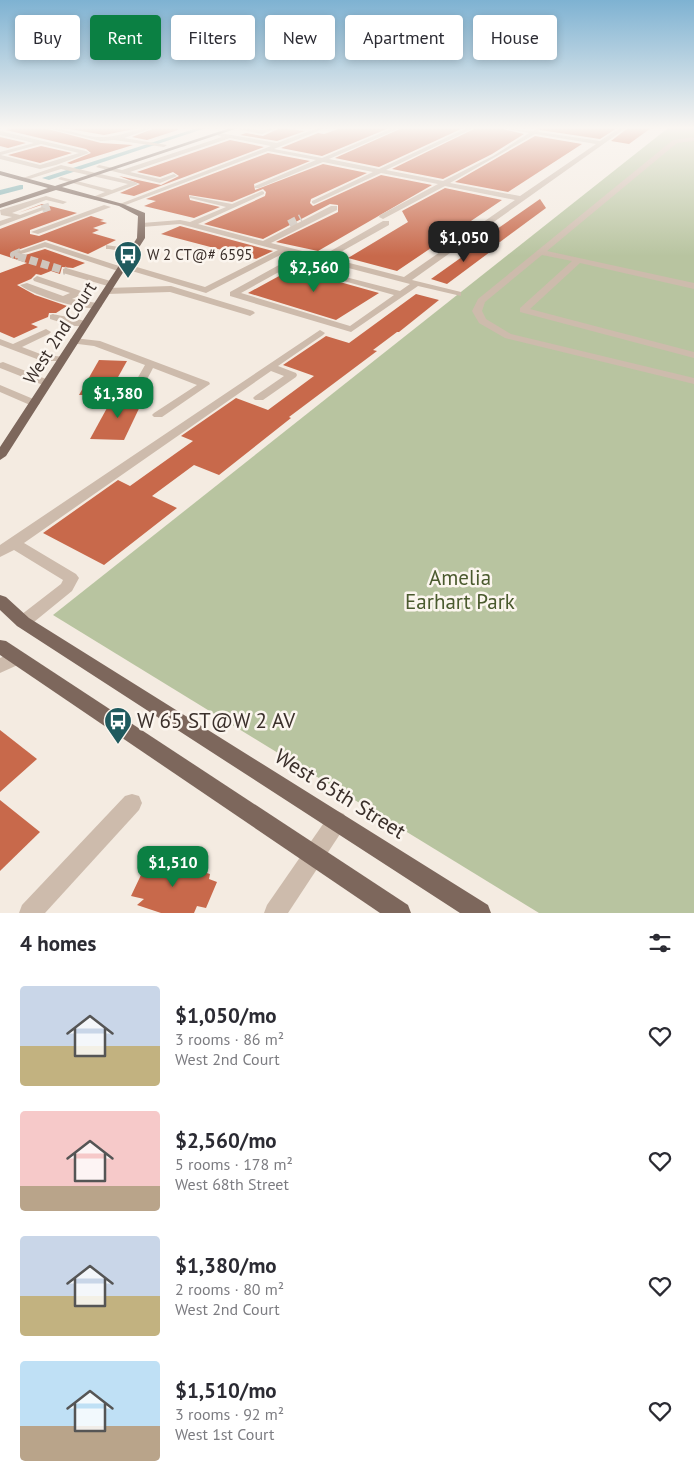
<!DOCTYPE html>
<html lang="en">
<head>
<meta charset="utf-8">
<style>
  body { margin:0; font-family:"PT Sans",sans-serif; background:#f2f2f3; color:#2b2b33; height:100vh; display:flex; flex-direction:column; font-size:19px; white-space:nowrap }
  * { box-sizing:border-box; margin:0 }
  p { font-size:16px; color:#7c7c81 }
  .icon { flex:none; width:28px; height:28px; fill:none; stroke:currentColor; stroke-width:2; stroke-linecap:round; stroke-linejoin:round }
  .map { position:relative; height:913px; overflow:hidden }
  .panel { display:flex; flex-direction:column; background:#fff; flex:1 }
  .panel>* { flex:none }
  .top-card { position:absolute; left:15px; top:15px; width:665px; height:45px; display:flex; gap:10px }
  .price { position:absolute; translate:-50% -42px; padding:0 11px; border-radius:10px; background:#0b8043; color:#fff; font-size:16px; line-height:32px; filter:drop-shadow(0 1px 2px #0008) }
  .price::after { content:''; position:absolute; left:50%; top:30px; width:15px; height:11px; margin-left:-8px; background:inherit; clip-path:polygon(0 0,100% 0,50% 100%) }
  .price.current { background:#222; color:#fff }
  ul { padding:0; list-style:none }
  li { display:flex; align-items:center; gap:15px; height:125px; padding:0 20px }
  li span { display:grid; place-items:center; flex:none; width:140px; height:100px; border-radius:5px; color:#555 }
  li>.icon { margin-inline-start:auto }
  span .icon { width:60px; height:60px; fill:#fffc; stroke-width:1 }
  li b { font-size:21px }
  h2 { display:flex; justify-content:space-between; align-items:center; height:60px; padding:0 20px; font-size:21px }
  .tag { padding:0 18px; border-radius:5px; background:#fff; box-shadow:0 2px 8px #0003; font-size:18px; line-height:45px }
  .tag.current { background:#0b8043; color:#fff }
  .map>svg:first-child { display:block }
</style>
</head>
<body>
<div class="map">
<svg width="694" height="913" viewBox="0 0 694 913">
  <rect width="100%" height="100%" fill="#f4ebe1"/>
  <path fill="#b8c4a0" d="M 668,128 L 694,128 L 694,913 L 539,913 L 53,615 Z"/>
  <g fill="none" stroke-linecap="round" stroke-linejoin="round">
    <g fill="#7fb0b2" fill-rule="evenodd">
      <path d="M 197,128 L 206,128 L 49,180 L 42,178 Z"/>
      <path d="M 20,185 L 23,185 L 23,189 L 0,195 L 0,190 Z"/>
    </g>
  </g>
  <g fill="#c8694b">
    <path d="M 17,128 L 44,128 L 101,143 L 133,145 L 71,164 L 67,163 L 91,153 L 86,149 L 6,130 Z"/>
    <path d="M 64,128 L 139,128 L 104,135 Z"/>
    <path d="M 155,128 L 177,128 L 178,130 L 147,140 L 132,137 Z"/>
    <path d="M 280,128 L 305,131 L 277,141 L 240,135 L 246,133 L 263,136 Z"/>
    <path d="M 341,128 L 389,128 L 322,156 L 281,148 L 318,133 L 324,134 Z"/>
    <path d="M 402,128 L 463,128 L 379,167 L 335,158 Z"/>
    <path d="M 476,128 L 499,128 L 524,134 L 492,154 L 443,179 L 392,169 Z"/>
    <path d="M 538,128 L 617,128 L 600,139 L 540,130 Z"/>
    <path d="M 628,128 L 651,128 L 629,144 L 611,141 Z"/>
    <path d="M 535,136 L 582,144 L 508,192 L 455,182 Z"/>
    <path d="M 0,137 L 26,143 L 8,148 L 0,146 Z"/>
    <path d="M 230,140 L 264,147 L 134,196 L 120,193 L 140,184 L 119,176 L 161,185 L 179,176 L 173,172 L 160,177 L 137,172 Z"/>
    <path d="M 41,146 L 72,153 L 40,163 L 8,155 Z"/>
    <path d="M 268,153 L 310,161 L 254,184 L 255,190 L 323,164 L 367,173 L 311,199 L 310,203 L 313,206 L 381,175 L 432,185 L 318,251 L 276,242 L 338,212 L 338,205 L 330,204 L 263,239 L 204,224 L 265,196 L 266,192 L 263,189 L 232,202 L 189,195 L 190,200 L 220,207 L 194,218 L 144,206 L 156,201 L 146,199 Z"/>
    <path d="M 445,188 L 502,200 L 397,271 L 348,258 L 408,222 L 402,211 Z"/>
    <path d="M 540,199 L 546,208 L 500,242 L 484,238 Z"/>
    <path d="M 42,204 L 77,213 L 30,230 L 30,234 L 39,236 L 91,216 L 104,220 L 100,221 L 107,223 L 93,228 L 99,230 L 92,233 L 116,240 L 88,254 L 46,240 L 15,251 L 22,256 L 45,249 L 85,263 L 73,268 L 62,267 L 60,274 L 51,271 L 41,275 L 36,274 L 31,279 L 17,285 L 35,295 L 67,306 L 56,313 L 49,313 L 48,317 L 31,324 L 38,327 L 14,338 L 0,332 L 0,273 L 27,263 L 0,254 L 0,229 L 47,211 L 47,207 L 41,205 L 18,213 Z"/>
    <path d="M 180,226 L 273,251 L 256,259 L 161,234 Z"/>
    <path d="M 483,242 L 498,246 L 447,284 L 431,279 Z"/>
    <path d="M 301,264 L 321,269 L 314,273 L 322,277 L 379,293 L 336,320 L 248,293 Z"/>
    <path d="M 416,294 L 439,300 L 399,332 L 397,332 L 373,350 L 377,351 L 289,417 L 291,418 L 219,475 L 194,465 L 152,496 L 177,508 L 104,565 L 43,533 L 118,480 L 130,486 L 193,441 L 181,436 L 236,398 L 268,410 L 314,376 L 283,365 L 326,336 L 349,343 Z"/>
    <path d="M 99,360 L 127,361 L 108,395 L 79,395 Z"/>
    <path d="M 113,397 L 144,398 L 124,440 L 90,439 Z"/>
    <path d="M 0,730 L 37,759 L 0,792 Z"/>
    <path d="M 0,800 L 40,832 L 0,871 Z"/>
    <path d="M 150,856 L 210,874 L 209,879 L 217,882 L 206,908 L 197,906 L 194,913 L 161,913 L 137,905 L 144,899 L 131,896 Z"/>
  </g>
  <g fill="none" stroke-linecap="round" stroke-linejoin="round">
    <g stroke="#cfc6bd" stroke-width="8" stroke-dasharray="8 4" stroke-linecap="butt">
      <path d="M 42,209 L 51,206"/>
      <path d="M 289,224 L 301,218"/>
      <path d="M 21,252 L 14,255 L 66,271"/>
    </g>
    <g fill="#cdbbac" fill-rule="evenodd">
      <path d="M 46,128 C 66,127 84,138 104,137 C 120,137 135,128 153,128 L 124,138 L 167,145 L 164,147 L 114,140 L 101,141 Z"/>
      <path d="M 232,128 L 262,130 L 277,128 L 262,134 Z"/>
      <path d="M 318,128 L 325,128 L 274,149 L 322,158 L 393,128 L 400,128 L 329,159 L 379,169 L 467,128 L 474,128 L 386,170 L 443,181 L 493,156 L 529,133 L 501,128 L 533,131 L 537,129 L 539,132 L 600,141 L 620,128 L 626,128 L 412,280 L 461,292 L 461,296 L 418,286 L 351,332 L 230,296 L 230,292 L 297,255 L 286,252 L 206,293 L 125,269 L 118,271 L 45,247 L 21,254 L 17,252 L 45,242 L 119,266 L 123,263 L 205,287 L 278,250 L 180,224 L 142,227 L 138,225 L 142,223 L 180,220 L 190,222 L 226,207 L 190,198 L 190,196 L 232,204 L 262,191 L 264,192 L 264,194 L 198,224 L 263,241 L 331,206 L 337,206 L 337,210 L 271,243 L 322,256 L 383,221 L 389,221 L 389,225 L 330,258 L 404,277 L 515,200 L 445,186 L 383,219 L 379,217 L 380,215 L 438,184 L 381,173 L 314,204 L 312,203 L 312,201 L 373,172 L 323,162 L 259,188 L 255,188 L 255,186 L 316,160 L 268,151 L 123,206 L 117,205 L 271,146 L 230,138 L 130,172 L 160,179 L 174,174 L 177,176 L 160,183 L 96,167 L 99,165 L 122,170 L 222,137 L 217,135 L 220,133 L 277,143 ZM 535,134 L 596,144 L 520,196 L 450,183 ZM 306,257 L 410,284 L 400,291 L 322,271 L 322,275 L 394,295 L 350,326 L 241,293 Z"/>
      <path d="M 0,131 L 86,151 L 89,153 L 56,165 L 40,169 L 0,159 L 0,152 L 34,143 L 0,135 ZM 41,144 L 79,153 L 40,165 L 1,155 Z"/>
      <path d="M 694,137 L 694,141 L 677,143 L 547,251 L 694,283 L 694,289 L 580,263 L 530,309 L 694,352 L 694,358 L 520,312 L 520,308 L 572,261 L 542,255 L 485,302 L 482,311 L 486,319 L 511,334 L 694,378 L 694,384 L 505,338 L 479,323 L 472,311 L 478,299 L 673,140 Z"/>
      <path d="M 61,165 L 135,182 L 138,184 L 95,200 L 93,199 L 93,197 L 105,192 L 58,179 L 61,177 L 112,190 L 128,184 L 61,169 L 23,181 L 20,179 Z"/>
      <path d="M 46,196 L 67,202 L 63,204 L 46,200 L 12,213 L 20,215 L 42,207 L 46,209 L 0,226 L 0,221 L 12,217 L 1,215 L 0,210 Z"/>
      <path d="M 104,205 L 111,207 L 38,234 L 31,232 Z"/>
      <path d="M 106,245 L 133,249 L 137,251 L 133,253 L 109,249 L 106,249 Z"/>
      <path d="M 66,268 L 114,282 L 115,284 L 111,287 L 63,273 L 63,269 Z"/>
      <path d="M 37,276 L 81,291 L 81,295 L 72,299 L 97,303 L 102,306 C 91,315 30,294 20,285 L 27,283 L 63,296 L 70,293 L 34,281 L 33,279 Z"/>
      <path d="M 171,286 L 253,311 L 255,313 L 250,316 L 247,315 L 170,292 L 107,294 L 103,291 L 107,288 Z"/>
      <path d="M 53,314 C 60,316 86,320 90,323 C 80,331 61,322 50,319 L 50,315 Z"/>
      <path d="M 46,329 L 51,332 L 49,334 L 22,347 L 43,355 L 66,357 L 66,361 L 42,361 L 0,345 L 0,339 L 13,344 Z"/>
      <path d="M 320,330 L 325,333 L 323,335 L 278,366 L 296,373 L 297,375 L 296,377 L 263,400 L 255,400 L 253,398 L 255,396 L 284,376 L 271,371 L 24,543 L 76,574 L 79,578 L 72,591 L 29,626 L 23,628 L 17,626 L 15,622 L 17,618 L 61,584 L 63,580 L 14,550 L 0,557 L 0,545 Z"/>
      <path d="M 74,338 L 100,341 L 209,382 L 210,384 L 162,417 L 154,417 L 152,415 L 154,413 L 197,385 L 153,368 L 139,395 L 131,395 L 129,393 L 145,365 L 94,346 L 70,343 L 70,339 Z"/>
      <path d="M 3,362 L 51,381 L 52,383 L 51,385 L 43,385 L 0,368 L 0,363 Z"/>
      <path d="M 0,385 L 38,401 L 40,403 L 38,405 L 30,405 L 0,392 Z"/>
      <path d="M 16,651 L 22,653 L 24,658 L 22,663 L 0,673 L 0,658 Z"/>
      <path d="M 132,794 L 139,796 L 142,803 L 139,810 L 45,913 L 19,913 L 22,905 L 125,796 Z"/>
      <path d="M 337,811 L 344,814 L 347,821 L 344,828 L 288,913 L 264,913 L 267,905 L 330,814 Z"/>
    </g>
    <g fill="#7d675c" fill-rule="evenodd">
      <path d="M 230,128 L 238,128 L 62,187 L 123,204 L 145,213 L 145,238 L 6,456 L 0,460 L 0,447 L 137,238 L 138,216 L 119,206 L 56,190 L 0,208 L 0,204 L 48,188 L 0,175 L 0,171 L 55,186 Z"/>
      <path d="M 0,595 L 6,597 L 29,618 L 488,905 L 491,913 L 460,913 L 17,626 L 0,610 Z"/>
      <path d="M 0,640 L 6,641 L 408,905 L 411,913 L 380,913 L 0,655 Z"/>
    </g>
  </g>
  <linearGradient id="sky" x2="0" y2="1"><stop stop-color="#7eb2d2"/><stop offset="0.5" stop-color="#faf6f2"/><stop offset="1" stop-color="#faf6f2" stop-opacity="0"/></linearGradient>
  <rect width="694" height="256" fill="url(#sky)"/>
  <defs>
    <symbol id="bus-pin" viewBox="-11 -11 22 30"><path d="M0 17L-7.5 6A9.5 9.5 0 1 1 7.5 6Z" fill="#1f5a5e" stroke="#fbf5ee"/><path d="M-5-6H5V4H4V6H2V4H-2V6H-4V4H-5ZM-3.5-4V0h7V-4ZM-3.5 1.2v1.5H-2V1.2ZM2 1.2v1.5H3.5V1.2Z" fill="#fff"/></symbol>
  </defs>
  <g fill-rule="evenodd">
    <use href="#bus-pin" x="112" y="239" width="32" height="43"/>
    <use href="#bus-pin" x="102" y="705" width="32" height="43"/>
  </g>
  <g text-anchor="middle" stroke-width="5" stroke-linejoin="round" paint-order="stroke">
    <g font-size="15" fill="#3b302b" stroke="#fbf5ee" text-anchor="start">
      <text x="147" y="260">W 2 CT@# 6595</text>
    </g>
    <g font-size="18" fill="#3b302b" stroke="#fbf5ee">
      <text transform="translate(60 333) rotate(-57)" y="6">West 2nd Court</text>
    </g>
    <g font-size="21" fill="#4a5a2e" stroke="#fbf5ee">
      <text x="460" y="585">Amelia<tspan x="460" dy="24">Earhart Park</tspan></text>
    </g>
    <g font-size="21" fill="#3b302b" stroke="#fbf5ee" text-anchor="start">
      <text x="137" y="728">W 65 ST@W 2 AV</text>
    </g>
    <g font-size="21" fill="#3b302b" stroke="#fbf5ee">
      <text transform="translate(340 794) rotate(32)" y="7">West 65th Street</text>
    </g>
  </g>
</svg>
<b class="price current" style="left:464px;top:263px">$1,050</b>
<b class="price" style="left:314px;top:293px">$2,560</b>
<b class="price" style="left:118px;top:419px">$1,380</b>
<b class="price" style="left:173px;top:888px">$1,510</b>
<div class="top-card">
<a class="tag">Buy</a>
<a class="tag current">Rent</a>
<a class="tag">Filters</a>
<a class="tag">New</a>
<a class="tag">Apartment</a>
<a class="tag">House</a>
</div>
</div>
<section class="panel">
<h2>4 homes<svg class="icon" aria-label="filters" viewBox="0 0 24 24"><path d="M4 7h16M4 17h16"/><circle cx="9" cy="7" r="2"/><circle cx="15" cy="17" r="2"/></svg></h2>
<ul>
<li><span style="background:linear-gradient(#c9d6e8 60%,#c2b280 0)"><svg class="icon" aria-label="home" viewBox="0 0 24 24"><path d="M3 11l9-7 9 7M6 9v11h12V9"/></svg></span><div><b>$1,050/mo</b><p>3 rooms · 86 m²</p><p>West 2nd Court</p></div><svg class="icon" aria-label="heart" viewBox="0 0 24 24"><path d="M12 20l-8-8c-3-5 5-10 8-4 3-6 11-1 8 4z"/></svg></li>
<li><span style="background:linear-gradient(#f6c9c9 75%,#b9a48a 0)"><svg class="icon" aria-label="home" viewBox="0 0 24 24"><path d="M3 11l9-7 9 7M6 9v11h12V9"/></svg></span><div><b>$2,560/mo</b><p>5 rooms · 178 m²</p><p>West 68th Street</p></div><svg class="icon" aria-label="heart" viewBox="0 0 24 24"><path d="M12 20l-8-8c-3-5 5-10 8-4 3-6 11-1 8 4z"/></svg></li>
<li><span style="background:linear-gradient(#c9d6e8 60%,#c2b280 0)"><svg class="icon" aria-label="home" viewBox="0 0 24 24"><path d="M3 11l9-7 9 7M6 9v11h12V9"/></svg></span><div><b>$1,380/mo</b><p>2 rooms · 80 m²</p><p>West 2nd Court</p></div><svg class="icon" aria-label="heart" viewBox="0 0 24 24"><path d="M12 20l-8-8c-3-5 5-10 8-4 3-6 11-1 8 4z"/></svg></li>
<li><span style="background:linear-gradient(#bfe0f5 65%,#b9a48a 0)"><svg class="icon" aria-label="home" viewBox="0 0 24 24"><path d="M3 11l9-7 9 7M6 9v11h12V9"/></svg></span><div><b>$1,510/mo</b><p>3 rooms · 92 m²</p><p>West 1st Court</p></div><svg class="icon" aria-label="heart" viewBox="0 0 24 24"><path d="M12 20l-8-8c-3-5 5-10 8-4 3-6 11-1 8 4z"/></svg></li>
</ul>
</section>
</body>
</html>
